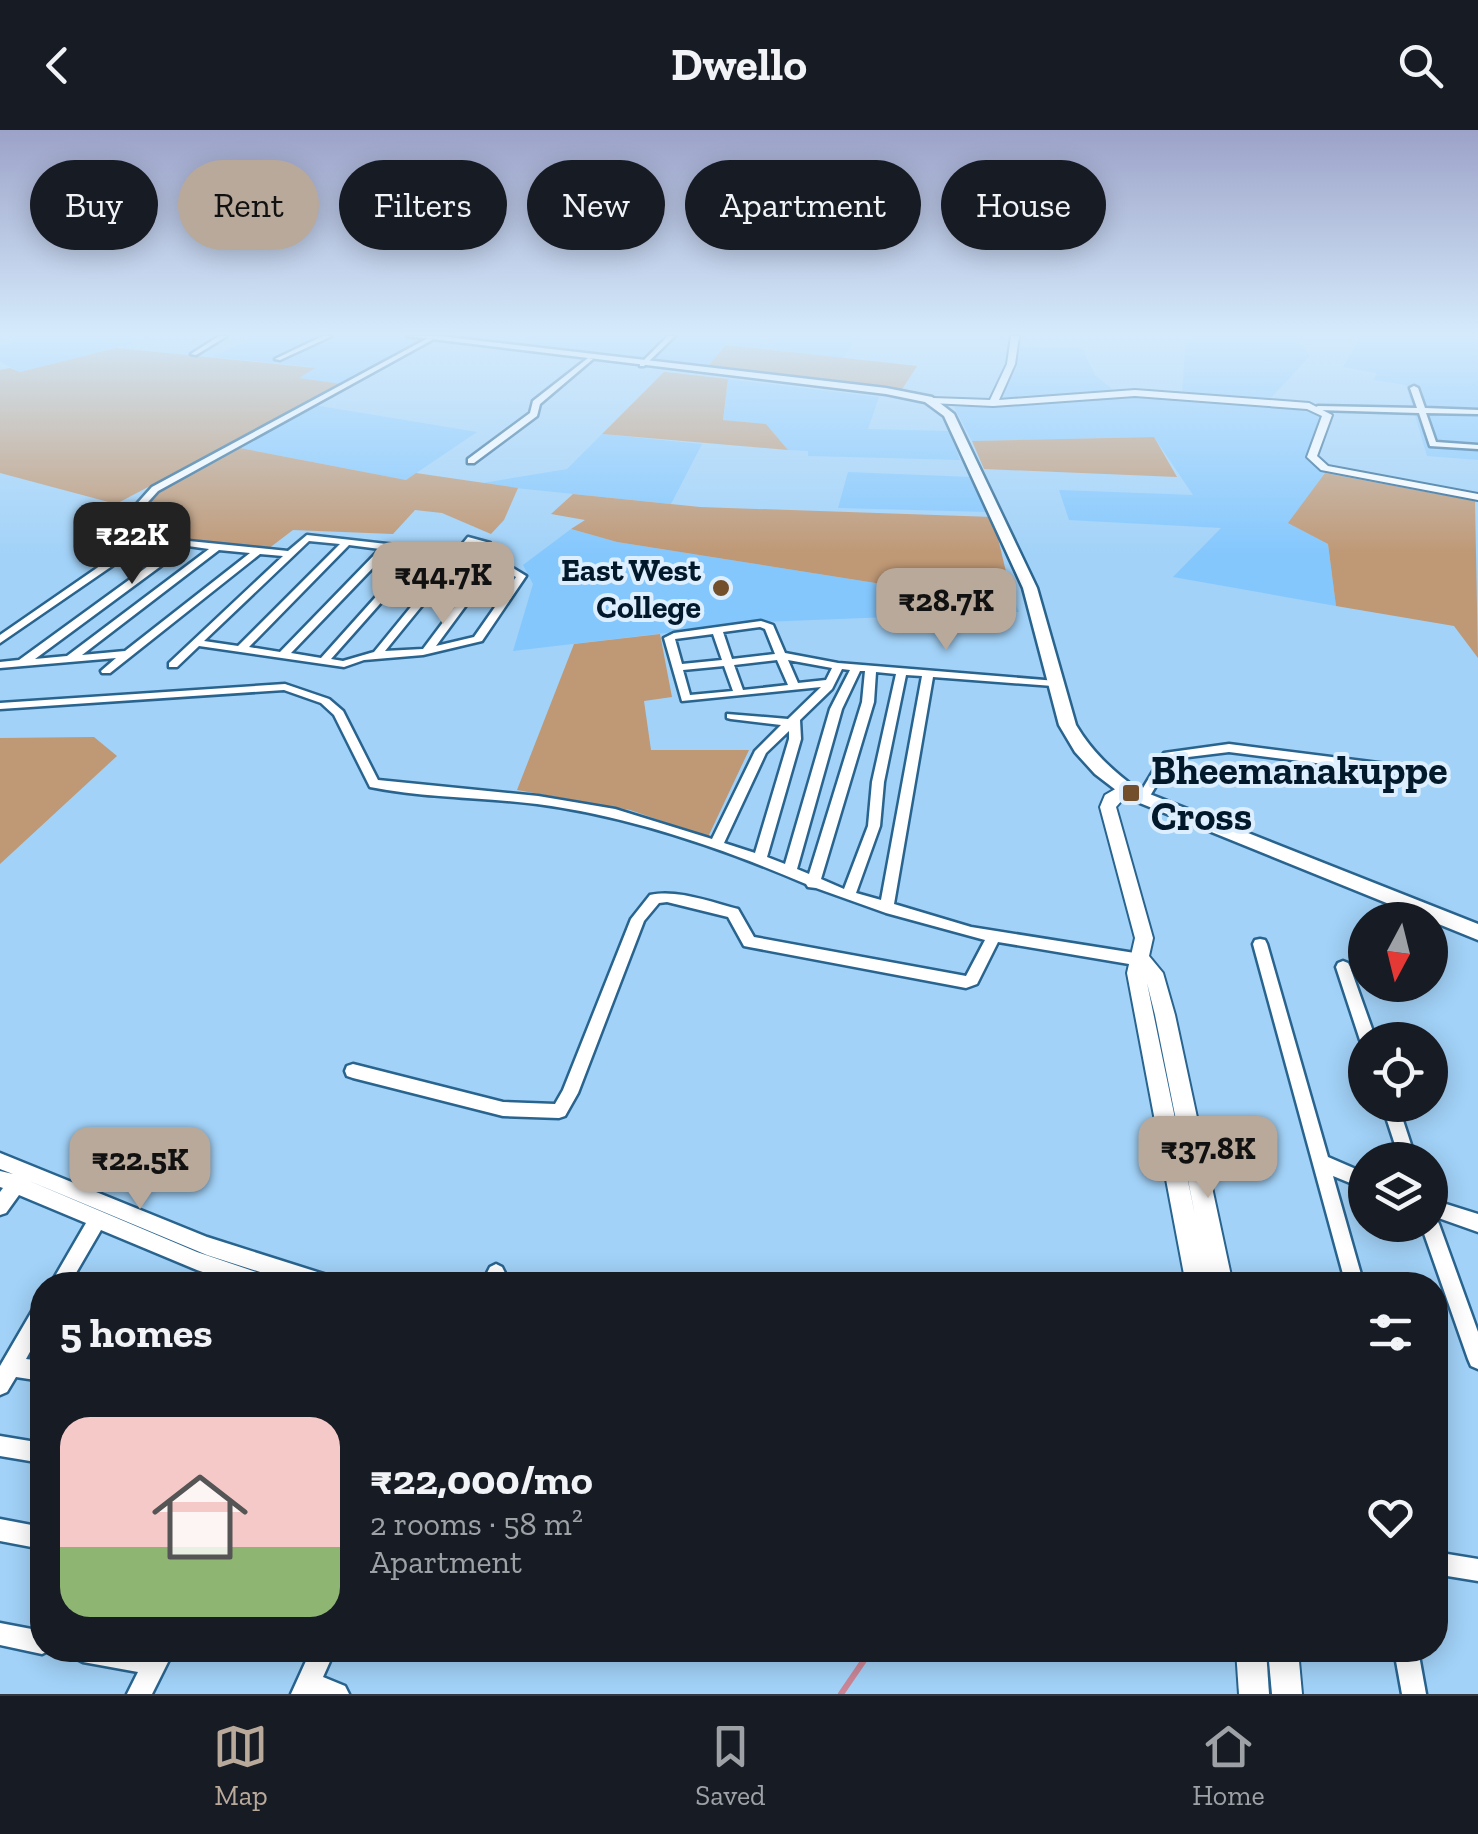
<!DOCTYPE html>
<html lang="en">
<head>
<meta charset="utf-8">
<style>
  body { margin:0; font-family:"Zilla Slab",serif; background:#20242c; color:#f1f3f6; height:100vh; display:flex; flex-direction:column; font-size:38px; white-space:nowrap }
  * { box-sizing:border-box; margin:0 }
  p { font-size:32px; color:#9ea1a6 }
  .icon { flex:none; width:55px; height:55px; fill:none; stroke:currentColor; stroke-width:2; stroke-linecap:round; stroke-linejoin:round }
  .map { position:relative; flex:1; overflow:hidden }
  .drawer { position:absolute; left:30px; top:1142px; width:1418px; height:390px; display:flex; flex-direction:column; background:#171b24; border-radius:40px; box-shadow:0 5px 25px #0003 }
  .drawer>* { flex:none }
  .banner { position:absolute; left:30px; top:30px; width:1420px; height:90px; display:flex; gap:20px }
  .needle { width:65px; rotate:187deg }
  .fabs { position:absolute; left:1348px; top:772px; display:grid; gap:20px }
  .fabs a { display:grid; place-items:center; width:100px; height:100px; border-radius:50%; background:#171b24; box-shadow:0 5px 25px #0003; font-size:50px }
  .price { position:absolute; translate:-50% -85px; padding:0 22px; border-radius:20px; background:#b9a99b; color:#111; font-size:32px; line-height:65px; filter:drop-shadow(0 2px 5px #0008) }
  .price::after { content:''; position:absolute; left:50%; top:60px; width:30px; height:22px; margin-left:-15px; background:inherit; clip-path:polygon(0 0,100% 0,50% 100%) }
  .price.on { background:#222; color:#fff }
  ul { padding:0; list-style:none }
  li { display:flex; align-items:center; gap:30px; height:250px; padding:0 30px }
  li+li { border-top:2px solid #363941 }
  li span { display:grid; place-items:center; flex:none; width:280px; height:200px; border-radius:30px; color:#555 }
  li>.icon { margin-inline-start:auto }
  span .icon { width:120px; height:120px; fill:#fffc; stroke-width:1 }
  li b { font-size:42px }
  h2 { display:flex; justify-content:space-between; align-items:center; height:120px; padding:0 30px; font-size:42px }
  .pill { padding:0 35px; border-radius:45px; background:#171b24; box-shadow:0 5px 25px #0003; font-size:35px; line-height:90px }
  .pill.on { background:#b9a99b; color:#111 }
  header { display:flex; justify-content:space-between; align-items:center; height:130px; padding:0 30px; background:#171b24; font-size:45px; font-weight:800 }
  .tabs { display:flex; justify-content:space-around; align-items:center; height:140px; border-top:2px solid #363941; background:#171b24; font-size:28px; color:#9ea1a6 }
  .tabs a { display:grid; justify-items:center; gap:5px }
  .tabs .on { color:#b9a99b }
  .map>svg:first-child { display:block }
</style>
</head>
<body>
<header><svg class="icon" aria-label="back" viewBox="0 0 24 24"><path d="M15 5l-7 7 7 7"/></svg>Dwello<svg class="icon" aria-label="search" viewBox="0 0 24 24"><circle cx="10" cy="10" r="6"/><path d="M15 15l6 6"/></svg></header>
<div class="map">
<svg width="1478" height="1564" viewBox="0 0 1478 1564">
  <rect width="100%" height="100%" fill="#a2d2f8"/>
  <g fill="#84c7fd">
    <path d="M 6,206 L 162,206 L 20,242 L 0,232 L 0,216 L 14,212 Z"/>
    <path d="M 256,206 L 392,206 L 419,211 L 342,254 L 297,248 L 313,237 L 213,227 Z"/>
    <path d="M 421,206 L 859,206 L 843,228 L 726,215 L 704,241 Z"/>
    <path d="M 1186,206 L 1296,206 L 1310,226 L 1268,271 L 1182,264 Z"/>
    <path d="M 1361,206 L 1478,206 L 1478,330 L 1427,326 L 1406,255 L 1373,250 L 1377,243 L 1343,237 Z"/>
    <path d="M 1020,216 L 1082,218 L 1095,245 L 1116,262 L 1002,271 Z"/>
    <path d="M 728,249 L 879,267 L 868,299 L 949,301 L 960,330 L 808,326 L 808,321 L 788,320 L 766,294 L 723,290 Z"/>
    <path d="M 1116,266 L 1304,277 L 1324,286 L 1309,331 L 1325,343 L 1289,393 L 1328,414 L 1336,476 L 1173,447 L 1221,398 L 1069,390 L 1059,360 L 1193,365 L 1154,307 L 972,311 L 954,277 Z"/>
    <path d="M 314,275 L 477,302 L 406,350 L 240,318 Z"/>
    <path d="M 602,304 L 702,314 L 671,374 L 477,354 L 567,339 Z"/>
    <path d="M 848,342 L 972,347 L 988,382 L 838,378 Z"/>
    <path d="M 571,399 L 617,412 L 945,464 L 1011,463 L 1019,482 L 759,492 L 513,521 L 533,454 L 523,435 Z"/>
  </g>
  <g fill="#bf9875">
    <path d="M 726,215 L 917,236 L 901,261 L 704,241 Z"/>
    <path d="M 116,218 L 315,238 L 299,248 L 342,254 L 116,374 L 0,343 L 0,240 L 10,238 L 20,242 Z"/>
    <path d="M 664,242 L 728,249 L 723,290 L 766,294 L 788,320 L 602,304 Z"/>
    <path d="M 1154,307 L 1177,347 L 984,339 L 972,311 Z"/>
    <path d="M 240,318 L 406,350 L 416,343 L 518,358 L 504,390 L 491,404 L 442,383 L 415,380 L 393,404 L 293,400 L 268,419 L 119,403 L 159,360 Z"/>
    <path d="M 1325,343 L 1475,371 L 1478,528 L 1454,496 L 1336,476 L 1328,414 L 1288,393 Z"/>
    <path d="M 573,364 L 700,377 L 993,387 L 1011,463 L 945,464 L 617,412 L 571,399 L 585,390 L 551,384 Z"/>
    <path d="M 660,504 L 672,567 L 644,571 L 651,620 L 749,620 L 708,707 L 630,680 L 517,660 L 574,514 Z"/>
    <path d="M 94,607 L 117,626 L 0,734 L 0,608 Z"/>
  </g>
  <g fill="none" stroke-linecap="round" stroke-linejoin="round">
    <path stroke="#cb8697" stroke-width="6" d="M 841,1564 L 871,1520"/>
    <defs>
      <g id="minor">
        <path d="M 219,206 L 227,206 L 196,225 L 191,224 Z"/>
        <path d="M 323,206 L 332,206 L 280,230 L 275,229 Z"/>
        <path d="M 668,206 L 675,206 L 644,236 L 640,236 L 640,234 Z"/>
        <path d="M 430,207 L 432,210 L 158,361 L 119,404 L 288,421 L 307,405 L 440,420 L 442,422 L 437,425 L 425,423 L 331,529 L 343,531 L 374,522 L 468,407 L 490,413 L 498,429 L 526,446 L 482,511 L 423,525 L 364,530 L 344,537 L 199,516 L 177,537 L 169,537 L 169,533 L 283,426 L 260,424 L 110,543 L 102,543 L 101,541 L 116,528 L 0,538 L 0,532 L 19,530 L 177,415 L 147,412 L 0,513 L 0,505 L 136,411 L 112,409 L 108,406 L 152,357 ZM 309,411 L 340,414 L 238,516 L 204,511 ZM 473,413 L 483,417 L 489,431 L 423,519 L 385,521 ZM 349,415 L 380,419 L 280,522 L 249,517 ZM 188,416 L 209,419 L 67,526 L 35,529 ZM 219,420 L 250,423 L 125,521 L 82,525 ZM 390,420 L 416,422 L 321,528 L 291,523 ZM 495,436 L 516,447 L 474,507 L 436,516 Z"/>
        <path d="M 588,228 L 593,229 L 540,274 L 537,286 L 474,333 L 468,333 L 468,329 L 530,283 L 533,271 Z"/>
        <path d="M 1414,256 L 1418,258 L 1425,278 L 1478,280 L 1478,284 L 1426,283 L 1436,312 L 1478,315 L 1478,319 L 1430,316 L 1419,283 L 1318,280 L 1314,278 L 1318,276 L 1417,278 L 1410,258 Z"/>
        <path d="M 761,491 L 773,495 L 785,523 L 838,533 L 1057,551 L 1057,555 L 1053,556 L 933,547 L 894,774 L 971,797 L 1141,824 L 1146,826 L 1148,830 L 1146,834 L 1141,836 L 998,812 L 977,854 L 966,858 L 749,817 L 744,816 L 728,787 L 667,772 L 659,773 L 644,791 L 578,963 L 565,986 L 559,988 L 503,986 L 353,948 L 347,946 L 345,941 L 347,936 L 353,934 L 503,972 L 555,974 L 563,960 L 631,789 L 650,765 C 677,759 711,772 738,779 L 754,807 L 966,846 L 985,810 L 886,783 L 816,758 L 808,757 L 806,754 C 722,718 629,686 537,674 C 482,667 424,668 370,657 L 334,585 L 321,573 L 284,560 L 0,579 L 0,573 L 285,554 L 329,569 L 343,581 L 378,650 L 538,666 L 615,679 L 712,709 L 755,621 L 781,595 L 731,589 L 727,588 L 727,584 L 788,589 L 821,557 L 682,571 L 664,508 L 674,503 ZM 760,497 L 765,499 L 775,524 L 732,529 L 723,502 ZM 713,504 L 722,530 L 682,534 L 675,509 ZM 777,530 L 788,555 L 743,560 L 734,535 ZM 788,530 L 832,538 L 826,550 L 798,553 ZM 724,536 L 733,561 L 690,565 L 683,540 ZM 842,539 L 850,540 L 830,579 L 785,734 L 767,727 L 801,609 L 800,590 L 832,559 ZM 860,541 L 865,541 L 862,572 L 809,744 L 797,739 L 842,579 ZM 876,542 L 896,544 L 872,652 L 868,696 L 844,759 L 821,749 L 874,572 ZM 906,545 L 922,546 L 881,770 L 856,763 L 880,696 L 884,652 ZM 789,601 L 789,609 L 755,723 L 724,713 L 766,623 Z"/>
        <path d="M 1229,614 L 1426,639 L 1432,643 L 1426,647 L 1229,622 L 1172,629 L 1147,671 L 1139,671 L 1137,668 L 1164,623 Z"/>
        <path d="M 1260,809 L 1265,810 L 1267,814 L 1328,1027 L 1365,1043 L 1365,1059 L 1333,1046 L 1364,1155 L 1346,1155 L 1253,814 L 1255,810 Z"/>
        <path d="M 1343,831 L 1348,833 L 1350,837 L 1376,910 L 1365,910 L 1365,915 L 1360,910 L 1336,837 L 1338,833 Z"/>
        <path d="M 1382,975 L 1398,975 L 1416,1030 L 1400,1030 Z"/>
        <path d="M 0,1023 L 207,1107 L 330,1146 L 337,1148 L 339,1155 L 301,1155 L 207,1125 L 27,1050 L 197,1122 L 274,1148 L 276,1155 L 240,1155 L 197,1140 L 101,1100 L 69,1155 L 50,1155 L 86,1093 L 19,1065 L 6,1083 L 0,1085 L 0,1062 L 3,1058 L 0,1057 L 0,1041 L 13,1044 L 0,1039 Z"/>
        <path d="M 1430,1069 L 1478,1084 L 1478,1102 L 1430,1085 L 1436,1088 L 1439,1094 L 1478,1202 L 1478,1239 L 1471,1236 L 1468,1229 L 1421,1095 L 1430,1095 Z"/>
        <path d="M 496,1134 L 502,1137 L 505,1143 L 500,1155 L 481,1155 L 490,1137 Z"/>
        <path d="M 42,1174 L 42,1200 L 26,1229 L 42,1231 L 42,1251 L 16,1247 L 7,1262 L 0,1265 L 0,1236 L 35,1176 Z"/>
        <path d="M 0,1306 L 42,1313 L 42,1333 L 0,1326 Z"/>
        <path d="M 0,1389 L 42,1397 L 42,1419 L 0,1411 Z"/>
        <path d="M 1435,1422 L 1478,1429 L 1478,1451 L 1435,1444 Z"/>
        <path d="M 0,1493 L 42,1501 L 42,1520 L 50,1520 L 42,1524 L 0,1515 Z"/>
        <path d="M 71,1520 L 174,1520 L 152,1564 L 127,1564 L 138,1542 L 83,1532 L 75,1528 Z"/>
        <path d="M 311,1520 L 335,1520 L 323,1547 L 345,1556 L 349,1564 L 291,1564 Z"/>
        <path d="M 1394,1520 L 1418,1520 L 1426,1564 L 1402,1564 Z"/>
      </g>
      <g id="tertiary">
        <path d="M 1011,206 L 1019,206 L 1015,234 L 999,270 L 1135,260 L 1309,273 L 1332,285 L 1317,326 L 1328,336 L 1478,364 L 1478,370 L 1321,340 L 1307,327 L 1322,286 L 1307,279 L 1135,266 L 993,276 L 930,273 L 928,271 L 933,268 L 990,270 L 1007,234 Z"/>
        <path d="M 1124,654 L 1132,659 L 1116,677 L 1153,808 L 1149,826 L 1163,843 L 1175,885 L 1233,1155 L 1186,1155 L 1127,843 L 1135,808 L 1100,677 L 1105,665 ZM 1147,853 L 1155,885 L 1195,1085 Z"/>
        <path d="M 1236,1520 L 1266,1520 L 1269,1564 L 1239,1564 Z"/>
        <path d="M 1268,1520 L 1298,1520 L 1302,1564 L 1272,1564 Z"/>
      </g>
      <path id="secondary" d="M 407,206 L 439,206 L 886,258 L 932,267 L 954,284 L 1037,458 L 1076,595 C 1092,622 1112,640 1137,659 L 1478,794 L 1478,810 L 1125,667 L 1095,644 L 1075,622 L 1059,595 L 1023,458 L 944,286 L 925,272 L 886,264 Z"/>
    </defs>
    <use href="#minor" stroke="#29648f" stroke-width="5"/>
    <use href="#tertiary" stroke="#29648f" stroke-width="4"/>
    <use href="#secondary" stroke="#29648f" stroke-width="5"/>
    <use href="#minor" fill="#fff" fill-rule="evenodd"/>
    <use href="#tertiary" fill="#fff" fill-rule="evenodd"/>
    <use href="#secondary" fill="#fff" fill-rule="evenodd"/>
  </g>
  <linearGradient id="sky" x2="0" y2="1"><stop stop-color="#9ca2c8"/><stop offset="0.48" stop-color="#d5ebfc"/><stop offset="1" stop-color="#d5ebfc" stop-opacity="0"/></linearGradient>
  <rect width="1478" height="425" fill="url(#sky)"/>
  <g fill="#744f2b" stroke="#ddeffe" stroke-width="4">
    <circle cx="721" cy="458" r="10"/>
    <rect x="1121" y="653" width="20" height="20" rx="5"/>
  </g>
  <g text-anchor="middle" stroke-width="8" stroke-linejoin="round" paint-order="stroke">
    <g font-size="32" font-weight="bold" fill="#02192b" stroke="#ddeffe" text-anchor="end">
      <text x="701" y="451">East West<tspan x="701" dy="37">College</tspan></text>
    </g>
    <g font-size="40" font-weight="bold" fill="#02192b" stroke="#ddeffe" text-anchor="start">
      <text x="1151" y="654">Bheemanakuppe<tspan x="1151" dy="46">Cross</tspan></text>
    </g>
  </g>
</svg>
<div class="fabs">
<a><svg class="needle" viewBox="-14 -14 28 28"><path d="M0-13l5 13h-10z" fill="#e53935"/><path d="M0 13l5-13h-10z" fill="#9ea1a6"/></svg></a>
<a><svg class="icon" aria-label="locate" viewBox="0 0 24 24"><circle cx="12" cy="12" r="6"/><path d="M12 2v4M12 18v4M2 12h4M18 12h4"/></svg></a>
<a><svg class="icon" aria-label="layers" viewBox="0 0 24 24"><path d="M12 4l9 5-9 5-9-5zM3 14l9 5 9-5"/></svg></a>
</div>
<b class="price on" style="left:132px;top:457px">₹22K</b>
<b class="price" style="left:443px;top:497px">₹44.7K</b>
<b class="price" style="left:946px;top:523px">₹28.7K</b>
<b class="price" style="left:1208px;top:1071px">₹37.8K</b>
<b class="price" style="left:140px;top:1082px">₹22.5K</b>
<div class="banner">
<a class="pill">Buy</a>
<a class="pill on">Rent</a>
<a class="pill">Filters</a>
<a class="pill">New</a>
<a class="pill">Apartment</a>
<a class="pill">House</a>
</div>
<section class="drawer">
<h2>5 homes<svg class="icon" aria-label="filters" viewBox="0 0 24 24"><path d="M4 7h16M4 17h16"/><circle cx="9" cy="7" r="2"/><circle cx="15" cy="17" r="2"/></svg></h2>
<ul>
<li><span style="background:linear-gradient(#f6c9c9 65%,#8fb573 0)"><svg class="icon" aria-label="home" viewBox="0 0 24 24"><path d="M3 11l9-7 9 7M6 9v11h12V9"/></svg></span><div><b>₹22,000/mo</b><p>2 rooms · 58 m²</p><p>Apartment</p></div><svg class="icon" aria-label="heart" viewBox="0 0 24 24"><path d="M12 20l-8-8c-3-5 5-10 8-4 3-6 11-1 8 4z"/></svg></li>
</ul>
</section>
</div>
<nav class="tabs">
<a class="on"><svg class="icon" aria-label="map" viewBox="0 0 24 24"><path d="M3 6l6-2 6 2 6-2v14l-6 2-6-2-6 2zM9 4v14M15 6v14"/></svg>Map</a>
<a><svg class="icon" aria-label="saved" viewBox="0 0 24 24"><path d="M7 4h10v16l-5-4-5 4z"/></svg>Saved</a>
<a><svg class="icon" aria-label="home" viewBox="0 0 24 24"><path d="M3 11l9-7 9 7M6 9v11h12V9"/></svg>Home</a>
</nav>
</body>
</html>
